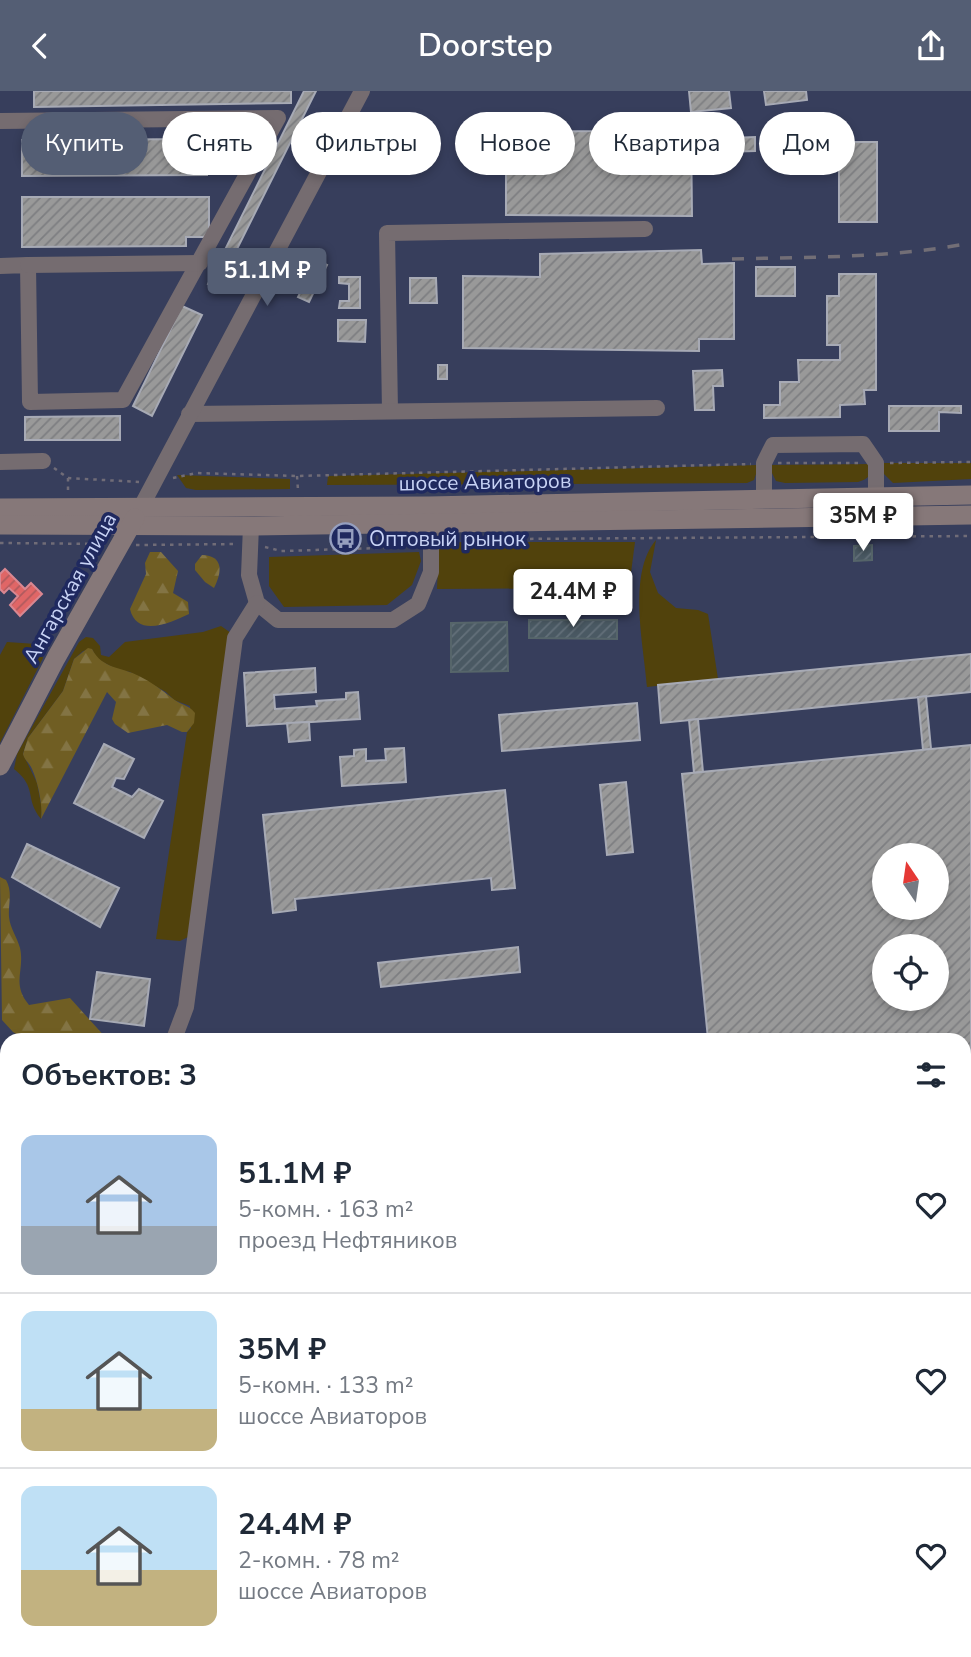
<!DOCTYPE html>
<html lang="ru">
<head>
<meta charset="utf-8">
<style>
  body { margin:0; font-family:"Nunito Sans",sans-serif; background:#f2f2f3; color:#1f2937; height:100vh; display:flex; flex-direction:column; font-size:26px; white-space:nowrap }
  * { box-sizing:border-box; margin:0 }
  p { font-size:23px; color:#747a83 }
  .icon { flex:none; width:38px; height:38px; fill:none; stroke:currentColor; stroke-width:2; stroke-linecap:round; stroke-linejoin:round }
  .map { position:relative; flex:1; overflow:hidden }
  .panel { position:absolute; left:0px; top:942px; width:971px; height:625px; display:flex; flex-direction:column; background:#fff; border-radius:21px 21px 0 0; box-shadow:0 4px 10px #0003 }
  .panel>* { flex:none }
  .guide { position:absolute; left:21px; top:21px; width:929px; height:63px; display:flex; gap:14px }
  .needle { width:46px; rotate:347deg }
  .tools { position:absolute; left:872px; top:752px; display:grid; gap:14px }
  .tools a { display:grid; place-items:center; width:77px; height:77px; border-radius:50%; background:#fff; box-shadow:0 4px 10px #0003; font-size:35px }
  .price { position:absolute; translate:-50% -60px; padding:0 16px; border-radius:7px; background:#fff; color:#222; font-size:23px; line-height:46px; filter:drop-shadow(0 2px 4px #0008) }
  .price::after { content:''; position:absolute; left:50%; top:42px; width:21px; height:16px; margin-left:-10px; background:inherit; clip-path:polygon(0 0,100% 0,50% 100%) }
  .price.current { background:#545e74; color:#fff }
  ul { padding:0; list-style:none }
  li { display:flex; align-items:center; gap:21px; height:175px; padding:0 21px }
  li+li { border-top:2px solid #e0e1e3 }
  li span { display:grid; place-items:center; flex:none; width:196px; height:140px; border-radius:14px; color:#555 }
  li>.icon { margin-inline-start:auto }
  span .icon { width:84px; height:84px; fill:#fffc; stroke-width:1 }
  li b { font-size:30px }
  h2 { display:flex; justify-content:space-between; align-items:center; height:84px; padding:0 21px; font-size:30px }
  .pill { padding:0 24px; border-radius:32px; background:#fff; box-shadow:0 4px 10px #0003; font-size:24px; line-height:63px }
  .pill.current { background:#545e74; color:#fff }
  header { display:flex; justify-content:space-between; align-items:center; height:91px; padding:0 21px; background:#545e74; color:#fff; font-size:32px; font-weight:600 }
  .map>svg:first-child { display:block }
</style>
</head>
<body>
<header><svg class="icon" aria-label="back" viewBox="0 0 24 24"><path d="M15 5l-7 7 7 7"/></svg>Doorstep<svg class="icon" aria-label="share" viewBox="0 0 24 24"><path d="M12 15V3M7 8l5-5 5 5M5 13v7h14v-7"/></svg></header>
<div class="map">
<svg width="971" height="1566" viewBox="0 0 971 1566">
  <defs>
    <pattern id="forest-firs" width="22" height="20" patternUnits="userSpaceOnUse" patternTransform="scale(1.75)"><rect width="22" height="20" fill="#705e23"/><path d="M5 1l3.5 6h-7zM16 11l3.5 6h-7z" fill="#837444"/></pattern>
    <pattern id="shops-hatch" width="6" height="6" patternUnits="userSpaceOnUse" patternTransform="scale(1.75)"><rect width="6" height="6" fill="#e06666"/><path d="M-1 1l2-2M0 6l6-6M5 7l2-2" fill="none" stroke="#af5a5e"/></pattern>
    <pattern id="industry-hatch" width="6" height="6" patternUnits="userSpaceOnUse" patternTransform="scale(1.75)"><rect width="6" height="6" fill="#999"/><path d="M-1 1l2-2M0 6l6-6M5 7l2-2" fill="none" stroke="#7d7e81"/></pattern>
    <pattern id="building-hatch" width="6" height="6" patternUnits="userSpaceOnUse" patternTransform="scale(1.75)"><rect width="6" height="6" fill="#4a5963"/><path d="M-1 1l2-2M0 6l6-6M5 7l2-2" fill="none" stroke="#63707a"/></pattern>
  </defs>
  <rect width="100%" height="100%" fill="#373e5c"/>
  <g fill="#51420c">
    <path d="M 882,372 L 971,372 L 971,388 L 893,392 L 882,381 Z"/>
    <path d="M 872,373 C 872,384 868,388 858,391 L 785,392 L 776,390 L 768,374 Z"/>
    <path d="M 759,374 L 754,389 L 747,392 L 327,394 L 328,385 Z"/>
    <path d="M 177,384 L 290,388 L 290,398 L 196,399 L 186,397 Z"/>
    <path d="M 656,449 L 650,481 L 658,502 L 676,517 L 698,519 L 708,523 L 718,588 L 647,596 C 644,554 627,483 656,449 Z"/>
    <path d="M 462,451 L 635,451 L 629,497 L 437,498 L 439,454 Z"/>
    <path d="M 419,461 L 421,470 L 412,494 L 387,514 L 284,516 L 269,495 L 269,466 Z"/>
    <path d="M 221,535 L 231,542 L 190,845 L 180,850 L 156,848 L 187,641 L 191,637 L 190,615 L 174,609 L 166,601 L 130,581 L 118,579 L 97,568 L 92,558 L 83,560 L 74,568 L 63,600 L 28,647 L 23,663 L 37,692 L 42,718 L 41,728 C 24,707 38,697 14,678 L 17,663 L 79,551 L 86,546 L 93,547 L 100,555 L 101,564 L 109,566 L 125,551 L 203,541 Z"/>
    <path d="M 7,551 L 36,553 L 40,556 L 43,567 L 0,652 L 0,564 Z"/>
  </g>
  <g fill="url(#forest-firs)">
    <path d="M 150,461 L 161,461 L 178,480 L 173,502 L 188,511 L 189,523 C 172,531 137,548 130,518 L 146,483 L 145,472 Z"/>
    <path d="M 202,464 C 224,465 222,481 214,497 L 205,491 L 195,479 L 195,473 Z"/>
    <path d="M 88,557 L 92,558 C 102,578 122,576 139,585 C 151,591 162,599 172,607 C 180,614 188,613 195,622 L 194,632 L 187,641 L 182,641 L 167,634 L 128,642 L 115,633 L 112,628 L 116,611 L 107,601 L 41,728 C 43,715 38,691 32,678 C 29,671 25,670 23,663 L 28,647 L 63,600 L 74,568 Z"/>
    <path d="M 0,786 L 6,789 C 13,802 8,812 9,826 C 10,837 17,846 20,857 C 25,879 11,893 29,914 L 70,907 L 107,948 L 24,948 L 13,941 L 2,929 Z"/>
  </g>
  <path fill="url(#shops-hatch)" stroke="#d98791" stroke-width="2" d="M 5,478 L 25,498 L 31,492 L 42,503 L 20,525 L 10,514 L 18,505 L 9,497 L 4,502 L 0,498 L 0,483 Z"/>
  <g fill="url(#industry-hatch)" stroke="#a7aab5" stroke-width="2" fill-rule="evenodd">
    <path d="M 34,0 L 291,0 L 291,12 L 34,16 Z"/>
    <path d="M 304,0 L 316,0 L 217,198 L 208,193 Z"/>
    <path d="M 689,0 L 729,0 L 731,17 L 691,21 Z"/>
    <path d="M 764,0 L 806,0 L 807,9 L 766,14 Z"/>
    <path d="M 691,35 L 692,125 L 506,124 L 506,41 L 601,40 L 601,36 Z"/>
    <path d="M 755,46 L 755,60 L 721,61 L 721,79 L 705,79 L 704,48 Z"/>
    <path d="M 207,48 L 207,84 L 22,85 L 22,49 Z"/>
    <rect x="839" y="51" width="38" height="80"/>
    <path d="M 22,106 L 209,106 L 209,146 L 186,146 L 186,155 L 22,156 Z"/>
    <path d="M 701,159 L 702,173 L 734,172 L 734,248 L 699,248 L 699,260 L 463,257 L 463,185 L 540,186 L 540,163 Z"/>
    <path d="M 317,169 L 327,174 L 309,211 L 298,206 Z"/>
    <rect x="756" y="176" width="39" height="29"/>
    <path d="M 839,183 L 876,183 L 876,299 L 864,299 L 865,313 L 840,314 L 840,326 L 764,327 L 764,314 L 780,314 L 780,291 L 799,291 L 798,269 L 840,269 L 840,254 L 827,254 L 827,205 L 839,205 Z"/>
    <path d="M 339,186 L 360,186 L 360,217 L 339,217 L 340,210 L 349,210 L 349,193 L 339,192 Z"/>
    <path d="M 410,187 L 436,187 L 437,212 L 410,212 Z"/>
    <path d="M 182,215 L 202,224 L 152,325 L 133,315 Z"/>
    <path d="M 338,229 L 366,229 L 365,251 L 338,250 Z"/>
    <rect x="438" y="274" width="9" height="14"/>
    <path d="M 722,279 L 723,295 L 713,295 L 714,319 L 695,319 L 693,280 Z"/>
    <path d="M 889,315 L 961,315 L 961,322 L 939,321 L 939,340 L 889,340 Z"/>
    <path d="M 120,325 L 120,349 L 25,349 L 25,326 Z"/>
    <path d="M 971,563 L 971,601 L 661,632 L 658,594 Z"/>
    <path d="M 315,577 L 316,601 L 274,604 L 275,618 L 317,615 L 316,610 L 346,608 L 346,602 L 358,601 L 360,628 L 247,635 L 244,582 Z"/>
    <path d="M 926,605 L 931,658 L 923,659 L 918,606 Z"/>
    <path d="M 637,612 L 640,649 L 502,660 L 499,624 Z"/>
    <path d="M 698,628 L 703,681 L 694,682 L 689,629 Z"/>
    <path d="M 309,631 L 310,649 L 289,651 L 287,632 Z"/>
    <path d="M 104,653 L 134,668 L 124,688 L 116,687 L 112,696 L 132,706 L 139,698 L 163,710 L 144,747 L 74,712 Z"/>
    <path d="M 971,654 L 971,1449 L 964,1450 L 964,948 L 708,948 L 682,683 ZM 884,765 L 936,765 L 936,817 L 884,817 ZM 884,856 L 936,856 L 936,908 L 884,908 Z"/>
    <path d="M 404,657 L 406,691 L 342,695 L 340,666 L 354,665 L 354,659 L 366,658 L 366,670 L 386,669 L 385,658 Z"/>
    <path d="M 626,691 L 633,761 L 607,764 L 600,694 Z"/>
    <path d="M 505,699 L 515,797 L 492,799 L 491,787 L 295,808 L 296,819 L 273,822 L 263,724 Z"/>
    <path d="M 27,753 L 119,797 L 100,836 L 12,786 Z"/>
    <path d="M 518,856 L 520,881 L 381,896 L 378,872 Z"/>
    <path d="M 97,881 L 150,888 L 144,935 L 90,928 Z"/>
  </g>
  <g fill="url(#building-hatch)" stroke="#56656a" stroke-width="2">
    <path d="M 872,454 L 872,469 L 854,470 L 854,455 Z"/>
    <path d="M 529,529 L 617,529 L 617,548 L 529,547 Z"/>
    <path d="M 507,531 L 508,580 L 451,581 L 451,532 Z"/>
  </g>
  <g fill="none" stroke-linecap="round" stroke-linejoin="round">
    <g stroke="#706c77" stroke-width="2.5" stroke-dasharray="3.5 5" stroke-linecap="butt">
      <path d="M 778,372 L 859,372"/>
      <path d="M 890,372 L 971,371"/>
      <path d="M 54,377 L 68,387 L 139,391"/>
      <path d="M 297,385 L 298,399"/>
      <path d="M 68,387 L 68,401"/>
      <path d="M 173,387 L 197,382 L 297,385 L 751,373"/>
      <path d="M 513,448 L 971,445"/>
      <path d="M 0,452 L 102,453"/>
      <path d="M 136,454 L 238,453"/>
      <path d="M 265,456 L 281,460 L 416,456"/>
    </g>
    <g stroke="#756c70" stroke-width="16">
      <path d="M 0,30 L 278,27 L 123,309 L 30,311 L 28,174 L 0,175"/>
      <path d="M 28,174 L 200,172"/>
      <path d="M 390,320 L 387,142 L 645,138"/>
      <path d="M 189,323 L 657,317"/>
      <path d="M 0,371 L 43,370"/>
      <path d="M 764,409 L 764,372 L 773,354 L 863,353 L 876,372 L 876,406"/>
      <path d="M 141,416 L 362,0"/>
      <path d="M 251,435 L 249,484 L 257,512 L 278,529 L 393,529 L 418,513 L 431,481 L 431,453 L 449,432"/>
      <path d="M 174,948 L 186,916 L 235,547 L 257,512"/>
      <path d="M 0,1549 L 7,1551"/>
      <path d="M 36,1559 L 59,1566"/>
    </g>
    <g stroke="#867879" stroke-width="19">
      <path d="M 0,417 L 429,415 L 971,404"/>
      <path d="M 0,434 L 251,435 L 971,424"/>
      <path d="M 0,675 L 56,567 L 135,427"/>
    </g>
    <path stroke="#726e76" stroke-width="3.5" stroke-dasharray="12 12" stroke-linecap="butt" d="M 732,168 C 812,166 892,167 971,152"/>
  </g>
  <defs>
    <symbol id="bus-ring" viewBox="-11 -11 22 22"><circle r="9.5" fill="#1f295f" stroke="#959fbf" stroke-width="1.5"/><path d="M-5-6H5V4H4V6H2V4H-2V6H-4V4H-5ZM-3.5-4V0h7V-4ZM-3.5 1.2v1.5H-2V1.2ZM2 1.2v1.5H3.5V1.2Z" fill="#959fbf"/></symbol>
  </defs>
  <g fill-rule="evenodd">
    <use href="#bus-ring" x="328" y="430" width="35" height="35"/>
  </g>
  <g text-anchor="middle" stroke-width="7" stroke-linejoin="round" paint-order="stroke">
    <g font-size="21" fill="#c8d3f5" stroke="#1f295f">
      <text transform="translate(485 391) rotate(-1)" y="7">шоссе Авиаторов</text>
      <text transform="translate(70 497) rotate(-61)" y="7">Ангарская улица</text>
    </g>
    <g font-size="21" fill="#c8d3f5" stroke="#1f295f" text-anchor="start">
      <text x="369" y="455">Оптовый рынок</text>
    </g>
  </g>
</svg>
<div class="tools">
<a><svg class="needle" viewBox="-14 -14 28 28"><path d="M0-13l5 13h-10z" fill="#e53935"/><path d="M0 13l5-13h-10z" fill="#747a83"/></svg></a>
<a><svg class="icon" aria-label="locate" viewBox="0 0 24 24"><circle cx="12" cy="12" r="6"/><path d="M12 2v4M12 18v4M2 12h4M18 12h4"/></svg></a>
</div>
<b class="price current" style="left:267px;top:217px">51.1M ₽</b>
<b class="price" style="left:863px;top:462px">35M ₽</b>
<b class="price" style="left:573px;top:538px">24.4M ₽</b>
<div class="guide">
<a class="pill current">Купить</a>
<a class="pill">Снять</a>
<a class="pill">Фильтры</a>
<a class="pill">Новое</a>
<a class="pill">Квартира</a>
<a class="pill">Дом</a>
</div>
<section class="panel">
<h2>Объектов: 3<svg class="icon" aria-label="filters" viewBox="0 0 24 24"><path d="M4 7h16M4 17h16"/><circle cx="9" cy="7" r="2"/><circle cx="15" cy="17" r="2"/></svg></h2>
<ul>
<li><span style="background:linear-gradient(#a9c7e8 65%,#9aa5b1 0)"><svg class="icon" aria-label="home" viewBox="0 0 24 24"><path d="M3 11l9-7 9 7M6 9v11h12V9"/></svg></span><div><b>51.1M ₽</b><p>5-комн. · 163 m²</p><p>проезд Нефтяников</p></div><svg class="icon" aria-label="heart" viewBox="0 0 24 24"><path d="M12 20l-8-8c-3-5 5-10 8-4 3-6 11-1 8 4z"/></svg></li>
<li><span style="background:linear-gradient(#bfe0f5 70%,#c2b280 0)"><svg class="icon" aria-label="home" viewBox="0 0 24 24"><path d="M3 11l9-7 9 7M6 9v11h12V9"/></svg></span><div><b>35M ₽</b><p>5-комн. · 133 m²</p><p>шоссе Авиаторов</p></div><svg class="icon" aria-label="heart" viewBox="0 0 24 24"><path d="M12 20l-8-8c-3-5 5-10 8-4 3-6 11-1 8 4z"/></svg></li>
<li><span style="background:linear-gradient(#bfe0f5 60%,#c2b280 0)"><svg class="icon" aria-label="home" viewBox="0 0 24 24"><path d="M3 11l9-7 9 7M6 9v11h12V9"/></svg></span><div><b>24.4M ₽</b><p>2-комн. · 78 m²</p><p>шоссе Авиаторов</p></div><svg class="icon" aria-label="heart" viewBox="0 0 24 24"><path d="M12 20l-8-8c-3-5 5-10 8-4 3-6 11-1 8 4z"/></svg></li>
</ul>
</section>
</div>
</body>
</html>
